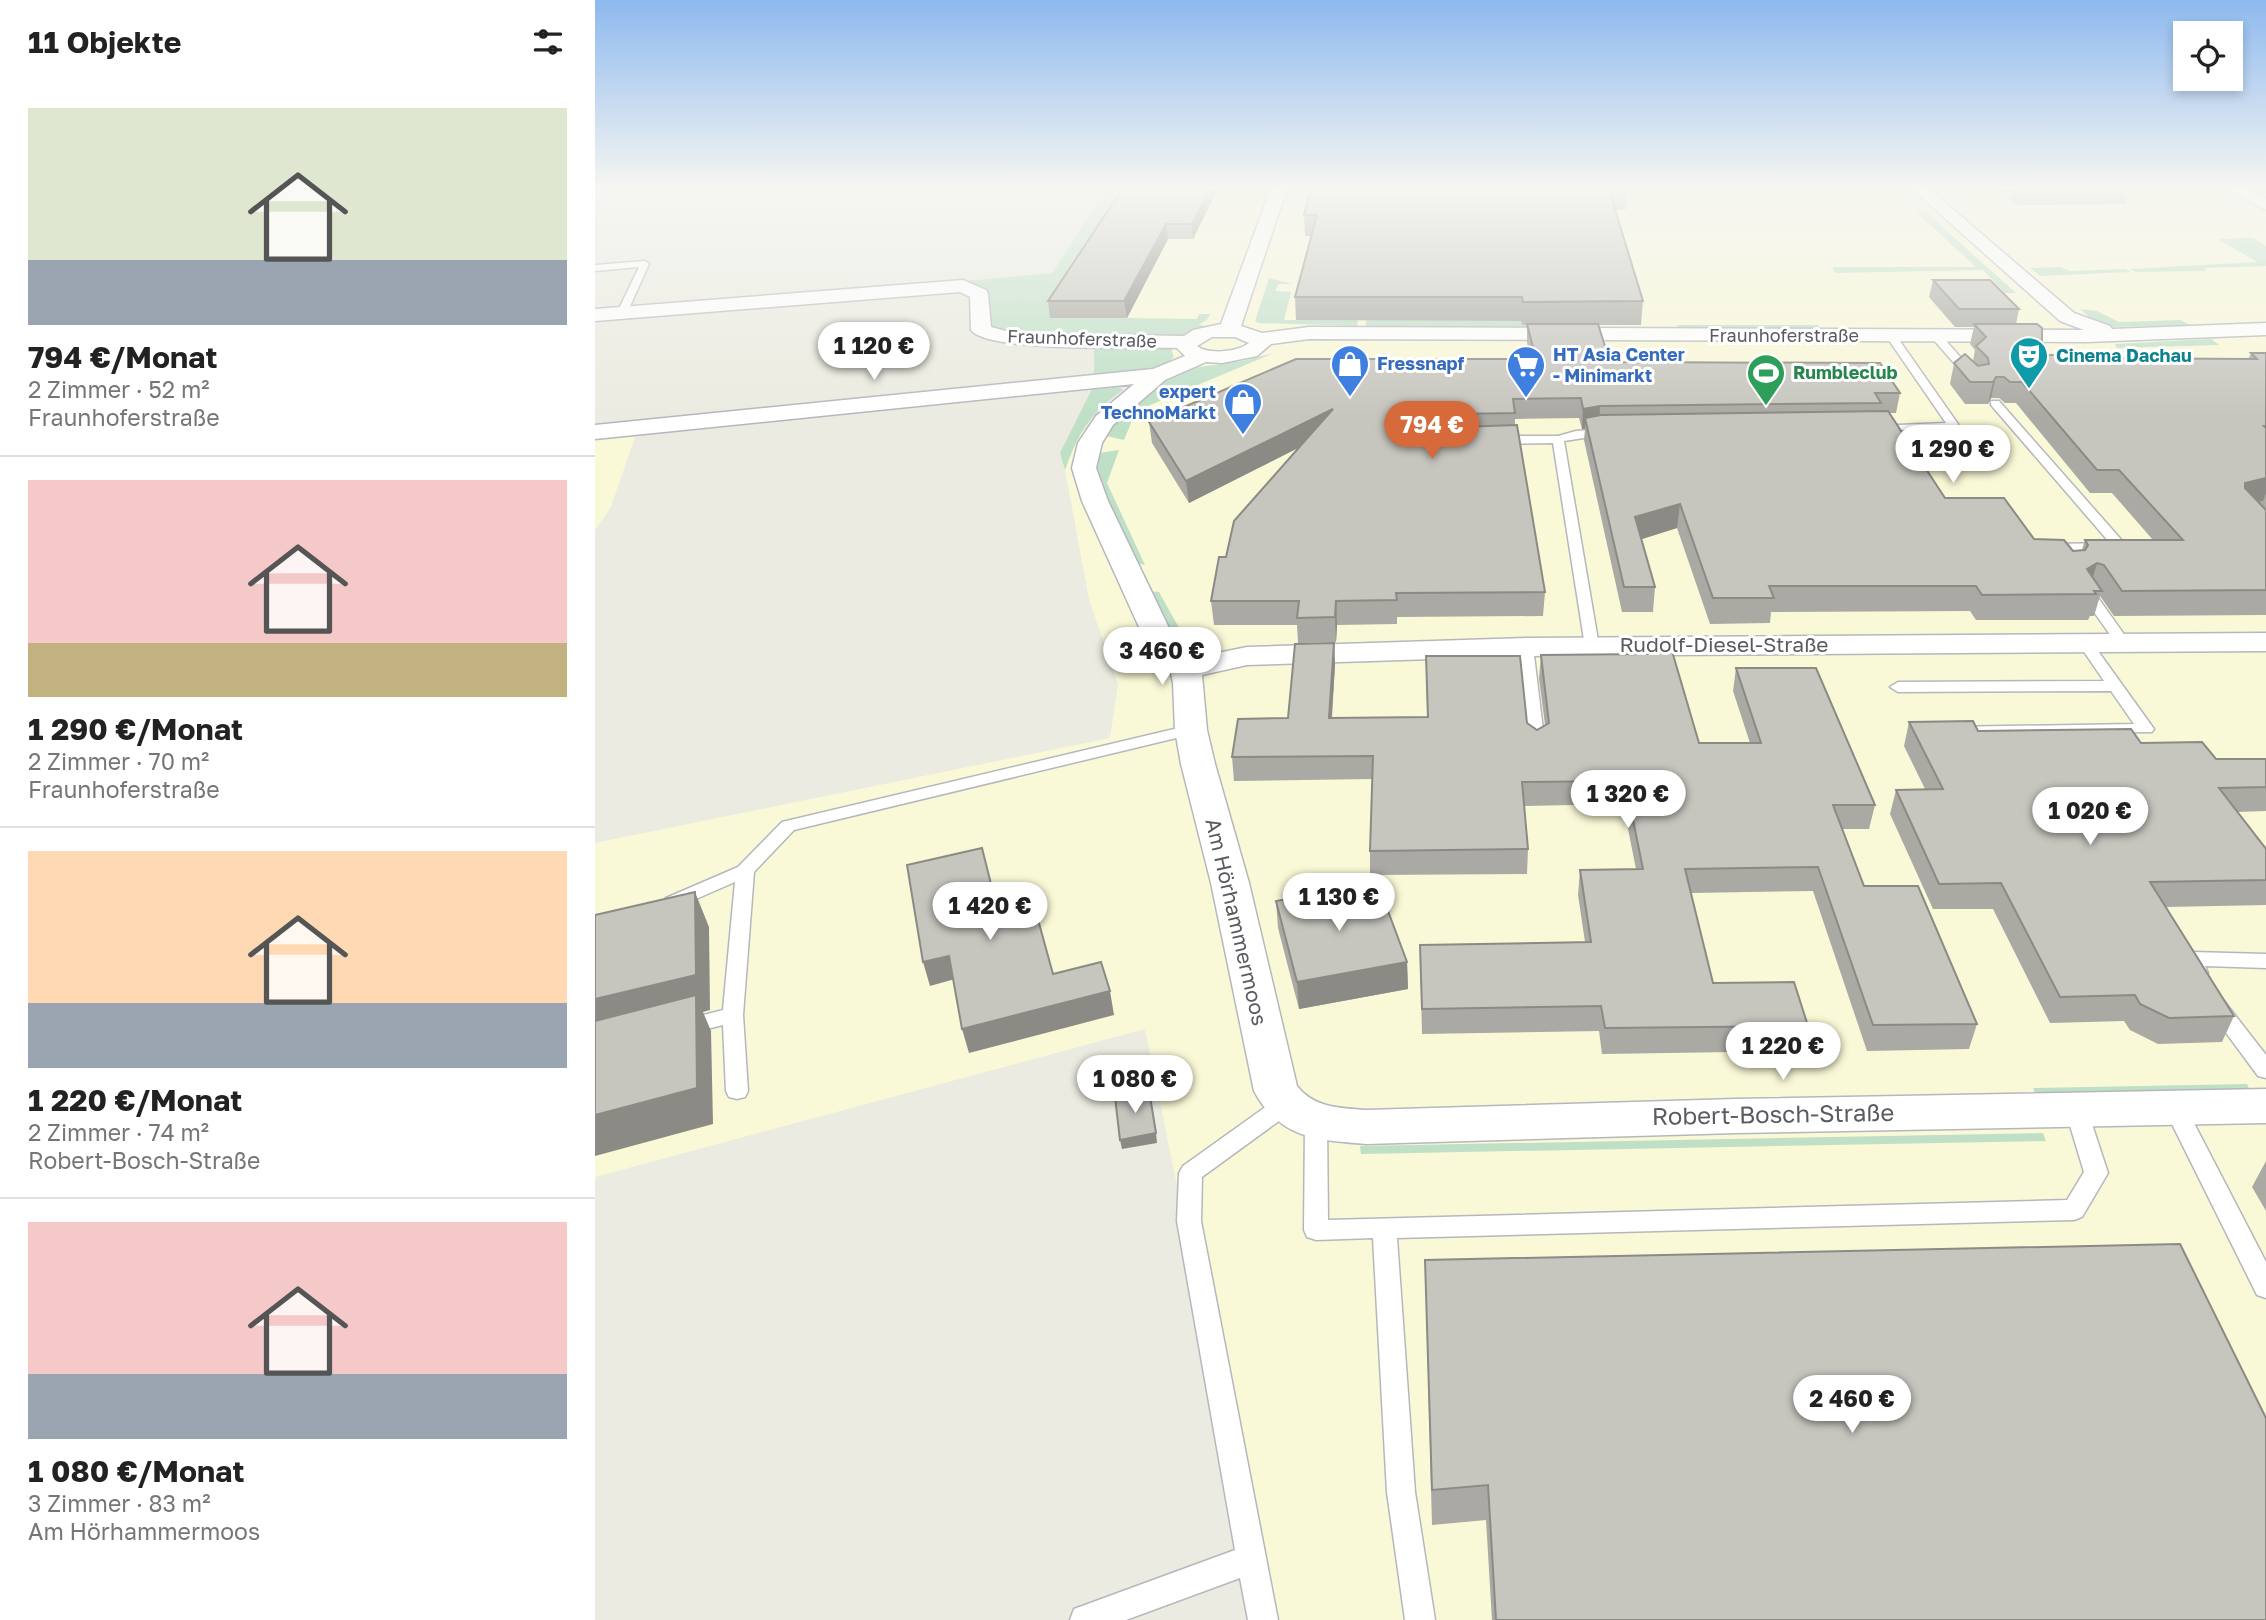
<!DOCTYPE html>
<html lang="de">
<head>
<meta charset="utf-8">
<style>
  body { margin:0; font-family:"Golos Text",sans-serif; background:#f6f6f6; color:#222; height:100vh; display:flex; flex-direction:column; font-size:26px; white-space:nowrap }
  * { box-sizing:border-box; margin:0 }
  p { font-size:23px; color:#767676 }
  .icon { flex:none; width:38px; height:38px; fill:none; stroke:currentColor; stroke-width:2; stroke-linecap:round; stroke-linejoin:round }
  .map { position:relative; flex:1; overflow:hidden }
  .panel { display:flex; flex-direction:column; background:#fff; width:595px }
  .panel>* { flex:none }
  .fabs { position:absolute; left:1578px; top:21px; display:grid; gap:14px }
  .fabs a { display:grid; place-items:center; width:70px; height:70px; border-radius:0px; background:#fff; box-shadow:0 4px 10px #0003; font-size:35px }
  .price { position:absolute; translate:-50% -60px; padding:0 16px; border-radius:24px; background:#fff; color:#222; font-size:23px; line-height:46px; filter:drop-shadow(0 2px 4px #0008) }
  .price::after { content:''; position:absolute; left:50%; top:42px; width:21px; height:16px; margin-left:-10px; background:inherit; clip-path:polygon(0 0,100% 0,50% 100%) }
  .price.active { background:#d76a3a; color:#fff }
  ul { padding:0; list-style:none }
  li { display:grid; align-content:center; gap:14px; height:371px; padding:0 28px }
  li+li { border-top:2px solid #e0e0e0 }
  li span { display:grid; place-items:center; height:217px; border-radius:0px; color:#555 }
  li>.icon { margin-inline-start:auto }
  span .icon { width:126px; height:126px; fill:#fffc; stroke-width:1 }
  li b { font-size:30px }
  h2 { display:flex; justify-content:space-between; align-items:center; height:84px; padding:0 28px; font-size:30px }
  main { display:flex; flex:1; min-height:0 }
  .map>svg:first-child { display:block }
</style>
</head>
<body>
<main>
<section class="panel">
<h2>11 Objekte<svg class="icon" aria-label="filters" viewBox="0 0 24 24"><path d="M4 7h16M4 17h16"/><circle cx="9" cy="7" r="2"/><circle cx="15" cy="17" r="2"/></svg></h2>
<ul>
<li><span style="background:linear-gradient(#dfe7d0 70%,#9aa5b1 0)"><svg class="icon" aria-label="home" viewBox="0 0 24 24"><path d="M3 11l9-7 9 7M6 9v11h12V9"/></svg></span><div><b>794 €/Monat</b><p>2 Zimmer · 52 m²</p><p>Fraunhoferstraße</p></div></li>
<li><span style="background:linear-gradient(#f6c9c9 75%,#c2b280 0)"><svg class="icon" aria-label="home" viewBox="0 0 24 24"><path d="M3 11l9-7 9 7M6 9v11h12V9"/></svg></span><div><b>1 290 €/Monat</b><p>2 Zimmer · 70 m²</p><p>Fraunhoferstraße</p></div></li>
<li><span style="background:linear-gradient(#ffd9b3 70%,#9aa5b1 0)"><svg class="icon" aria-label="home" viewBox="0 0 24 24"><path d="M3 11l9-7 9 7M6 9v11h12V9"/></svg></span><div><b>1 220 €/Monat</b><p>2 Zimmer · 74 m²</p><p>Robert-Bosch-Straße</p></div></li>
<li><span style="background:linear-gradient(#f6c9c9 70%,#9aa5b1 0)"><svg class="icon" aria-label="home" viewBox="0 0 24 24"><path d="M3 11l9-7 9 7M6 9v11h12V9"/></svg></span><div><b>1 080 €/Monat</b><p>3 Zimmer · 83 m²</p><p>Am Hörhammermoos</p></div></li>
</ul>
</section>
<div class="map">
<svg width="1671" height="1620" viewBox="0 0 1671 1620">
  <rect width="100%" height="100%" fill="#ebebe1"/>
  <g fill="#faf9d7">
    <path d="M 512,188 L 1671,188 L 1671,1620 L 671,1620 L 550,1029 L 0,1177 L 0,843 L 515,738 L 523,685 L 494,599 L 470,470 L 465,453 L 604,324 L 428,323 Z"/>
    <path d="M 44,426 L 15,509 L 0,530 L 0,431 Z"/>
  </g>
  <g fill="#bfe0c7">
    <path d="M 512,188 L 540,188 L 532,318 L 602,319 L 604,314 L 615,314 L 612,320 L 604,324 L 613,328 L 585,337 L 422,336 L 395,329 C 393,307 397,287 371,284 L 371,281 L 457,273 Z"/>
    <path d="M 1321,212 L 1331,212 L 1421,293 L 1410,293 L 1388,270 L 1240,273 L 1237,267 L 1381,267 Z"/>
    <path d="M 1658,238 L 1671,246 L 1671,266 L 1609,268 L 1611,271 L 1605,271 L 1541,272 L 1535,269 L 1662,262 L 1623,239 Z"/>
    <path d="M 1465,267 L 1475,271 L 1530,269 L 1536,272 L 1445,276 L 1435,268 Z"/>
    <path d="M 674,278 L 698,284 L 684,284 L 680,291 L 696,292 L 689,320 L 763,320 L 762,326 L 663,323 L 660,321 Z"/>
    <path d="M 1485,309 L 1502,311 L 1524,322 L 1585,320 L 1595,325 L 1513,327 L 1500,322 Z"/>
    <path d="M 771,320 L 997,321 L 998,329 L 771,326 Z"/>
    <path d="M 1082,325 L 1223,325 L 1225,329 L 1084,330 Z"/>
    <path d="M 1616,339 L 1624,345 L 1522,348 L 1520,344 Z"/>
    <path d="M 499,343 L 575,346 L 579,357 L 566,368 L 499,380 Z"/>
    <path d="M 679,353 L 541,411 L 529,440 L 511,436 L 522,420 L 576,376 L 596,368 L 647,361 Z"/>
    <path d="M 524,386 L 528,390 C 495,413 484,432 470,470 L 465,453 L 498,387 Z"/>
    <path d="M 524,450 L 512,483 L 550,565 L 541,563 L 500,473 L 504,453 Z"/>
    <path d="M 554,591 L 564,592 L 583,626 L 624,648 C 578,646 573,627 554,591 Z"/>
    <path d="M 1652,1084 L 1655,1091 L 1441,1095 L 1438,1088 Z"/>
    <path d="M 1448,1133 L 1451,1141 L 766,1154 L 765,1146 Z"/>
  </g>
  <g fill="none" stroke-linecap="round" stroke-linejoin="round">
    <defs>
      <g id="service">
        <path d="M 50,261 L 54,264 L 32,313 L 24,315 L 22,313 L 44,267 L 0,271 L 0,265 Z"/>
        <path d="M 1296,333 L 1300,334 L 1363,424 L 1363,428 L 1276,431 L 1274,429 L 1280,426 L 1351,423 L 1291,336 Z"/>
        <path d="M 1337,334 L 1345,334 L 1382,376 L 1382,380 L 1374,380 L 1337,338 Z"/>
        <path d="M 1396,401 L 1404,401 L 1530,544 L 1530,550 L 1469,552 L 1468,556 L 1458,556 L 1452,548 L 1459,544 L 1515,543 L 1396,405 Z"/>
        <path d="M 1011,429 L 1015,430 L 1015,434 L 969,441 L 1004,646 L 997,650 L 990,646 L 958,443 L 903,444 L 897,440 L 903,436 L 963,436 L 981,431 Z"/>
        <path d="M 1494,591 L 1499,592 L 1533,640 L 1535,643 L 1533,646 L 1523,646 L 1487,595 Z"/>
        <path d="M 1490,639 L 1495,640 L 1559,729 L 1557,732 L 1359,735 L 1351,730 L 1353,727 L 1539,724 L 1516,691 L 1303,692 L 1295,687 L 1303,682 L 1509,681 L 1483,643 Z"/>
        <path d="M 931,643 L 938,647 L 950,746 L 942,751 L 934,746 L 924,647 Z"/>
        <path d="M 596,725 L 604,730 L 602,733 L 199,830 L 159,872 L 148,1015 L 153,1091 L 150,1097 L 142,1099 L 134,1097 L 131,1091 L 128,1025 L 88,1035 L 81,1032 L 78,1027 L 81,1022 L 128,1010 L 140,882 L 85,906 L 71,906 L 69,902 L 71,898 L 143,867 L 187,822 Z"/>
        <path d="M 1597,952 L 1671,954 L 1671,968 L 1610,966 L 1613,973 L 1610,978 L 1596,978 L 1587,959 L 1590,954 Z"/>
        <path d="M 1622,999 L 1629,1001 L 1671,1055 L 1671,1078 L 1663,1076 L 1615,1011 L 1612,1006 L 1615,1001 Z"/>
        <path d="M 691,1096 L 699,1098 L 702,1104 L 699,1110 L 607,1177 L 606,1221 L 683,1620 L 653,1620 L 645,1578 L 531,1620 L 475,1620 L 479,1609 L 640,1550 L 582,1221 L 584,1173 L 588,1166 L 683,1098 Z"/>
        <path d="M 1580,1100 L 1588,1102 L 1671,1262 L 1671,1298 L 1662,1295 L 1569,1108 L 1572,1102 Z"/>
        <path d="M 1481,1101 L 1489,1103 L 1492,1109 L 1513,1173 L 1487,1217 L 1479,1220 L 802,1238 L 820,1492 L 840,1620 L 810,1620 L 792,1492 L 778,1238 L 721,1240 L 712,1237 L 709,1230 L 710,1123 L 713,1117 L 721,1114 L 729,1117 L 732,1123 L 733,1220 L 1472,1200 L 1489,1172 L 1470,1109 L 1473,1103 Z"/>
      </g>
      <g id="minor">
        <path d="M 676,188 L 692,188 L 646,326 L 667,333 L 714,327 L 1489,330 L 1465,321 L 1316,188 L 1333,188 L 1479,313 L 1515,326 L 1517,329 L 1671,323 L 1671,335 L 1492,342 L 714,339 L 676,344 L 662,356 L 627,363 L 611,362 L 570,380 L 518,425 L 507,443 L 501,468 L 513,501 L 573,626 L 598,658 L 652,647 L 931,638 L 1671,633 L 1671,651 L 931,656 L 652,665 L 607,675 L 612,730 L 620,764 L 654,883 L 702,1086 C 719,1108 745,1108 771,1110 L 1141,1099 L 1671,1089 L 1671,1123 L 1141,1133 L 771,1144 C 722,1140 685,1139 659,1091 L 616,883 L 586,764 L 580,730 L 578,683 L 575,669 L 544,627 L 487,501 L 477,468 L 483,443 L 501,416 L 539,384 L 0,439 L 0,425 L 558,369 L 590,356 L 582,348 C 548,347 393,353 376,330 L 375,297 L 365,292 L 0,321 L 0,309 L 368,280 L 391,290 L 393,294 L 396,327 L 418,333 L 589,336 L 598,330 L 626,324 ZM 617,337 L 640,337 L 654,343 C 643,352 613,355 602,346 Z"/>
        <path d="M 1630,188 L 1650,188 L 1671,199 L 1671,210 Z"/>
      </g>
    </defs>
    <use href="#service" stroke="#b6b7bc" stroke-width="3"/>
    <use href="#minor" stroke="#b6b7bc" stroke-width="3"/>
    <use href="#service" fill="#fff" fill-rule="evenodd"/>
    <use href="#minor" fill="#fff" fill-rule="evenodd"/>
  </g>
  <g fill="#aaa9a3">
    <path d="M 528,188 L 623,188 L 598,239 L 573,239 L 532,318 L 455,318 L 453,301 Z"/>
    <path d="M 716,188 L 1032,190 L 1031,209 L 1020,210 L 1048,301 L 1046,325 L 1004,325 L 1015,362 L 1305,393 L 1301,413 L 1294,413 L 1350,498 L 1439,539 L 1478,551 L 1487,550 L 1490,540 L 1558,540 L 1517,493 L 1495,493 L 1421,403 L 1410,403 L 1404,398 L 1396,398 L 1393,404 L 1370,404 L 1355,384 L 1359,363 L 1378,361 L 1380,350 L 1375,344 L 1379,327 L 1360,327 L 1334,297 L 1338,280 L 1424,309 L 1421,324 L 1447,355 L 1476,358 L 1654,358 L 1656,353 L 1671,353 L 1671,615 L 1519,616 L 1505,596 L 1499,616 L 1495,616 L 1493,620 L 1381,620 L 1375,611 L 1176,612 L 1175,623 L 1115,624 L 1082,528 L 1046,539 L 1060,587 L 1058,612 L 1027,612 L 989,440 L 990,429 L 987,429 L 984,418 L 920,419 L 920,425 L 950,592 L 948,616 L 802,617 L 802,624 L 742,625 L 741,642 L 703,643 L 702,625 L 619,625 L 616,601 L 631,557 L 704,447 L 594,503 L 557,443 L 554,422 L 935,359 L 932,342 L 932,325 L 927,325 L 926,321 L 701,320 L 700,297 L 716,236 L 710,236 L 709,215 Z"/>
    <path d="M 1401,188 L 1534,188 L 1534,189 L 1530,204 L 1424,205 Z"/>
    <path d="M 739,643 L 740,665 L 737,718 L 832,717 L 831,656 L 942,730 L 950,725 L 944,678 L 946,655 L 1104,743 L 1155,743 L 1138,691 L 1141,668 L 1280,805 L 1274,829 L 1247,829 L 1269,886 L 1382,1024 L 1374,1049 L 1272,1051 L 1218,891 L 1096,893 L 1118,983 L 1213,1026 L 1207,1051 L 1007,1054 L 1004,1031 L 827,1034 L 825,945 L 990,942 L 983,895 L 985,870 L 1041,869 L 1028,804 L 929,806 L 933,849 L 932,874 L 775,875 L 775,851 L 778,779 L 639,781 L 637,757 L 693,718 Z"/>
    <path d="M 1314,722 L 1383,731 L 1546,743 L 1621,759 L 1671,759 L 1671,811 L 1642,812 L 1671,849 L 1671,905 L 1571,907 L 1639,1016 L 1627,1042 L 1563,1044 L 1535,1030 L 1529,1021 L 1455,1023 L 1398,909 L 1338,909 L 1295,814 L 1301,790 L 1330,789 L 1309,746 Z"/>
    <path d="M 681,901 L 812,962 L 813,989 L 704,1009 L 683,928 Z"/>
    <path d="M 1671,1161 L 1671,1211 L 1657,1187 Z"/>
    <path d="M 830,1260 L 1671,1620 L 897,1620 L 891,1520 L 837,1525 Z"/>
  </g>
  <g fill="#8b8a85">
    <path d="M 615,188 L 623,188 L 598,239 L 597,224 Z"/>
    <path d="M 571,224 L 573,239 L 532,318 L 529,301 Z"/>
    <path d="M 1401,377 L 1396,398 L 1393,404 L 1398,382 Z"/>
    <path d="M 1005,406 L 1004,426 L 990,418 L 990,429 L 987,429 L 988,409 Z"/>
    <path d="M 738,409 L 739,430 L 594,503 L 591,481 Z"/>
    <path d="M 864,414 L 864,435 L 857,421 Z"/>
    <path d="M 1671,478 L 1671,493 L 1668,501 L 1642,506 L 1650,483 Z"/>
    <path d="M 1085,504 L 1082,528 L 1038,542 L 1040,517 Z"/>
    <path d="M 1502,563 L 1495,588 L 1492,569 Z"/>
    <path d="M 741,601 L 742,625 L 741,642 L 740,617 Z"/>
    <path d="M 739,643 L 740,665 L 735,741 L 734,718 Z"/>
    <path d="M 100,892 L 114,927 L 115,1010 L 108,1012 L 116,1031 L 118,1124 L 0,1156 L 0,999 Z"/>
    <path d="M 354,956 L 360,979 L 335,986 L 328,962 Z"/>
    <path d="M 812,962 L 813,989 L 704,1009 L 702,982 Z"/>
    <path d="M 515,991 L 519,1015 L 374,1053 L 367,1029 Z"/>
    <path d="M 561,1133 L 562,1143 L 527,1149 L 525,1140 Z"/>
  </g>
  <g fill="#c6c5be" stroke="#8b8a85" stroke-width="2">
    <path d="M 528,188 L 615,188 L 597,224 L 571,224 L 529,301 L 453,301 Z"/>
    <path d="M 716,188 L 1032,188 L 1032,190 L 1014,190 L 1048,301 L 928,302 L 927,297 L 700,297 L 722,215 L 709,215 Z"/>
    <path d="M 1424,188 L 1534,188 L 1534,189 L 1427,190 Z"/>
    <path d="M 1338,280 L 1395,280 L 1424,309 L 1364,309 Z"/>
    <path d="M 932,324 L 1003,324 L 1015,362 L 1285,363 L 1305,393 L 1280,393 L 1286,403 L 1005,406 L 988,409 L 986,398 L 918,399 L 920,413 L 864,414 L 857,421 L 865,427 L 922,425 L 950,592 L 801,593 L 802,600 L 741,601 L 740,617 L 702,618 L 704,601 L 616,601 L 624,557 L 631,557 L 639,521 L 738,409 L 591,481 L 554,422 L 701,359 L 941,359 Z"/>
    <path d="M 1379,324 L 1442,324 L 1447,328 L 1447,355 L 1473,355 L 1476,358 L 1662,359 L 1656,353 L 1671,353 L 1671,426 L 1669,426 L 1671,428 L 1671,478 L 1650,483 L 1650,488 L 1671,510 L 1671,590 L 1527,591 L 1509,565 L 1502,563 L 1492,569 L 1507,591 L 1499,591 L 1501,594 L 1387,595 L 1381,586 L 1174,586 L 1179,598 L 1118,598 L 1085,504 L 1040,517 L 1060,587 L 1029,587 L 990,418 L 1006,415 L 1293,411 L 1350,498 L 1409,498 L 1439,539 L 1469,540 L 1478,551 L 1490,550 L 1493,545 L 1490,540 L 1588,540 L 1524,470 L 1502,470 L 1427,382 L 1415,382 L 1409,377 L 1401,377 L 1398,382 L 1375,382 L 1359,363 L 1370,354 L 1383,366 L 1394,364 L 1393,358 L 1381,346 L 1391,337 Z"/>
    <path d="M 739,643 L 734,718 L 833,717 L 831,656 L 925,656 L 932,723 L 942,730 L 954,723 L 946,655 L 1052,654 L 1077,651 L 1104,743 L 1166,743 L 1141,668 L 1221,668 L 1280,805 L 1238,805 L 1269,886 L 1323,886 L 1382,1024 L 1278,1025 L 1223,867 L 1090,869 L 1118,983 L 1199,982 L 1213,1026 L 1010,1028 L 1006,1006 L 827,1009 L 825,945 L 996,942 L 985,870 L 1048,869 L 1030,781 L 927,782 L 933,849 L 775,851 L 778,756 L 637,757 L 643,719 L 693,718 L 700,644 Z"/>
    <path d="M 1378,721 L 1383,731 L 1536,729 L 1546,743 L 1607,742 L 1621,759 L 1671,759 L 1671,787 L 1624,788 L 1671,849 L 1671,880 L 1555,882 L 1639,1016 L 1574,1018 L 1545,1004 L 1540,995 L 1465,997 L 1406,883 L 1344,884 L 1301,790 L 1348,789 L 1314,722 Z"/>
    <path d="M 387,848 L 399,896 L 434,887 L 458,974 L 506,962 L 515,991 L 367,1029 L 354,956 L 328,962 L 312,865 Z"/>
    <path d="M 783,884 L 812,962 L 702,982 L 681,901 Z"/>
    <path d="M 100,892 L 101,975 L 0,999 L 0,915 Z"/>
    <path d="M 101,995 L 102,1088 L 0,1115 L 0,1021 Z"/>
    <path d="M 554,1090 L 561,1133 L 525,1140 L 520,1097 Z"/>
    <path d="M 1585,1244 L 1671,1418 L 1671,1620 L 901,1620 L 893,1485 L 837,1490 L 830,1260 Z"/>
  </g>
  <linearGradient id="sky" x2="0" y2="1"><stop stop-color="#8db9ee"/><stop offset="0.45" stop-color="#f6f6f2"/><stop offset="1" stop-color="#f6f6f2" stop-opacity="0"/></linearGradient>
  <rect width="1671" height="415" fill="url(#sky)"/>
  <defs>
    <symbol id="theatre-pin" viewBox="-11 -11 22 30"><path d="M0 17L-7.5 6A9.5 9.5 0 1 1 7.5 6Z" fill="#0f9aa8" stroke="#fff"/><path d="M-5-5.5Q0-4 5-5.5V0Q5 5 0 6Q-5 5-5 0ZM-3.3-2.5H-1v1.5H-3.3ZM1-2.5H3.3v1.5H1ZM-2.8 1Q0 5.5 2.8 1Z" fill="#fff"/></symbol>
    <symbol id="shop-pin" viewBox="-11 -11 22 30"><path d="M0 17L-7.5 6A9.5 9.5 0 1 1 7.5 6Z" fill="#3f7fe0" stroke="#fff"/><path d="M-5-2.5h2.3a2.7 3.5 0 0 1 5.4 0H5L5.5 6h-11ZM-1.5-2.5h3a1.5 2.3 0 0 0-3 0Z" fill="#fff"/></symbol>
    <symbol id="supermarket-pin" viewBox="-11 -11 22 30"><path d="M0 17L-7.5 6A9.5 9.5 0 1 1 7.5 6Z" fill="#3f7fe0" stroke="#fff"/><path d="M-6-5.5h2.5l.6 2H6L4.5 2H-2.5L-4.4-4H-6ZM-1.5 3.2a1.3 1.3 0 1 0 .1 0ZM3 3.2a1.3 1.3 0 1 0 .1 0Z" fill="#fff"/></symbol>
    <symbol id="stadium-pin" viewBox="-11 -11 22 30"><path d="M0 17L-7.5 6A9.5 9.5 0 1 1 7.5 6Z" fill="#2e9e5b" stroke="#fff"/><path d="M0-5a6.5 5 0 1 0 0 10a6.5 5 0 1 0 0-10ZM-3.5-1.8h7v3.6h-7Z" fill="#fff"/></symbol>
  </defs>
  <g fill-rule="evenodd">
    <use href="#theatre-pin" x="1412" y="334" width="44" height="60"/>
    <use href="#shop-pin" x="733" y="342" width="44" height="60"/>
    <use href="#supermarket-pin" x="909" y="343" width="44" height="60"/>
    <use href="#stadium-pin" x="1149" y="351" width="44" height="60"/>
    <use href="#shop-pin" x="626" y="380" width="44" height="60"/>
  </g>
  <g text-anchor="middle" stroke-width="6" stroke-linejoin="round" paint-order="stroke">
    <g font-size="18" fill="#595b60" stroke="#fff">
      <text x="1189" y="342">Fraunhoferstraße</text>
      <text transform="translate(487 339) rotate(2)" y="6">Fraunhoferstraße</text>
    </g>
    <g font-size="18" font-weight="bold" fill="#366cbe" stroke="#fff" text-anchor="start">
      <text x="958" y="361">HT Asia Center<tspan x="958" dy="21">- Minimarkt</tspan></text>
      <text x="782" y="370">Fressnapf</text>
      <text x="621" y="398" text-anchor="end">expert<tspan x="621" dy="21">TechnoMarkt</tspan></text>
    </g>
    <g font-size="18" font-weight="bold" fill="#0d838f" stroke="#fff" text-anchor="start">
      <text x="1461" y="362">Cinema Dachau</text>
    </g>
    <g font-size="18" font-weight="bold" fill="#27864d" stroke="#fff" text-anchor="start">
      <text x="1198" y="379">Rumbleclub</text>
    </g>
    <g font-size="21" fill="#595b60" stroke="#fff">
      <text x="1129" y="652">Rudolf-Diesel-Straße</text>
      <text transform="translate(641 922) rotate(77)" y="7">Am Hörhammermoos</text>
    </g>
    <g font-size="24" fill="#595b60" stroke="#fff">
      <text transform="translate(1178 1115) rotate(-1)" y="8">Robert-Bosch-Straße</text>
    </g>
  </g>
</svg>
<div class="fabs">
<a><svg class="icon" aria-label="locate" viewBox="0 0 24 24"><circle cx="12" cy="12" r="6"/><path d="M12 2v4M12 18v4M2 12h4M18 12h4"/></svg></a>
</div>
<b class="price" style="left:279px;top:382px">1 120 €</b>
<b class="price active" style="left:837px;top:461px">794 €</b>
<b class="price" style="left:1358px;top:485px">1 290 €</b>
<b class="price" style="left:567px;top:687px">3 460 €</b>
<b class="price" style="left:1033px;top:830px">1 320 €</b>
<b class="price" style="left:1495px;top:847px">1 020 €</b>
<b class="price" style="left:744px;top:933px">1 130 €</b>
<b class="price" style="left:395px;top:942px">1 420 €</b>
<b class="price" style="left:1188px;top:1082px">1 220 €</b>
<b class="price" style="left:540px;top:1115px">1 080 €</b>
<b class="price" style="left:1257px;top:1435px">2 460 €</b>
</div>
</main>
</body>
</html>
